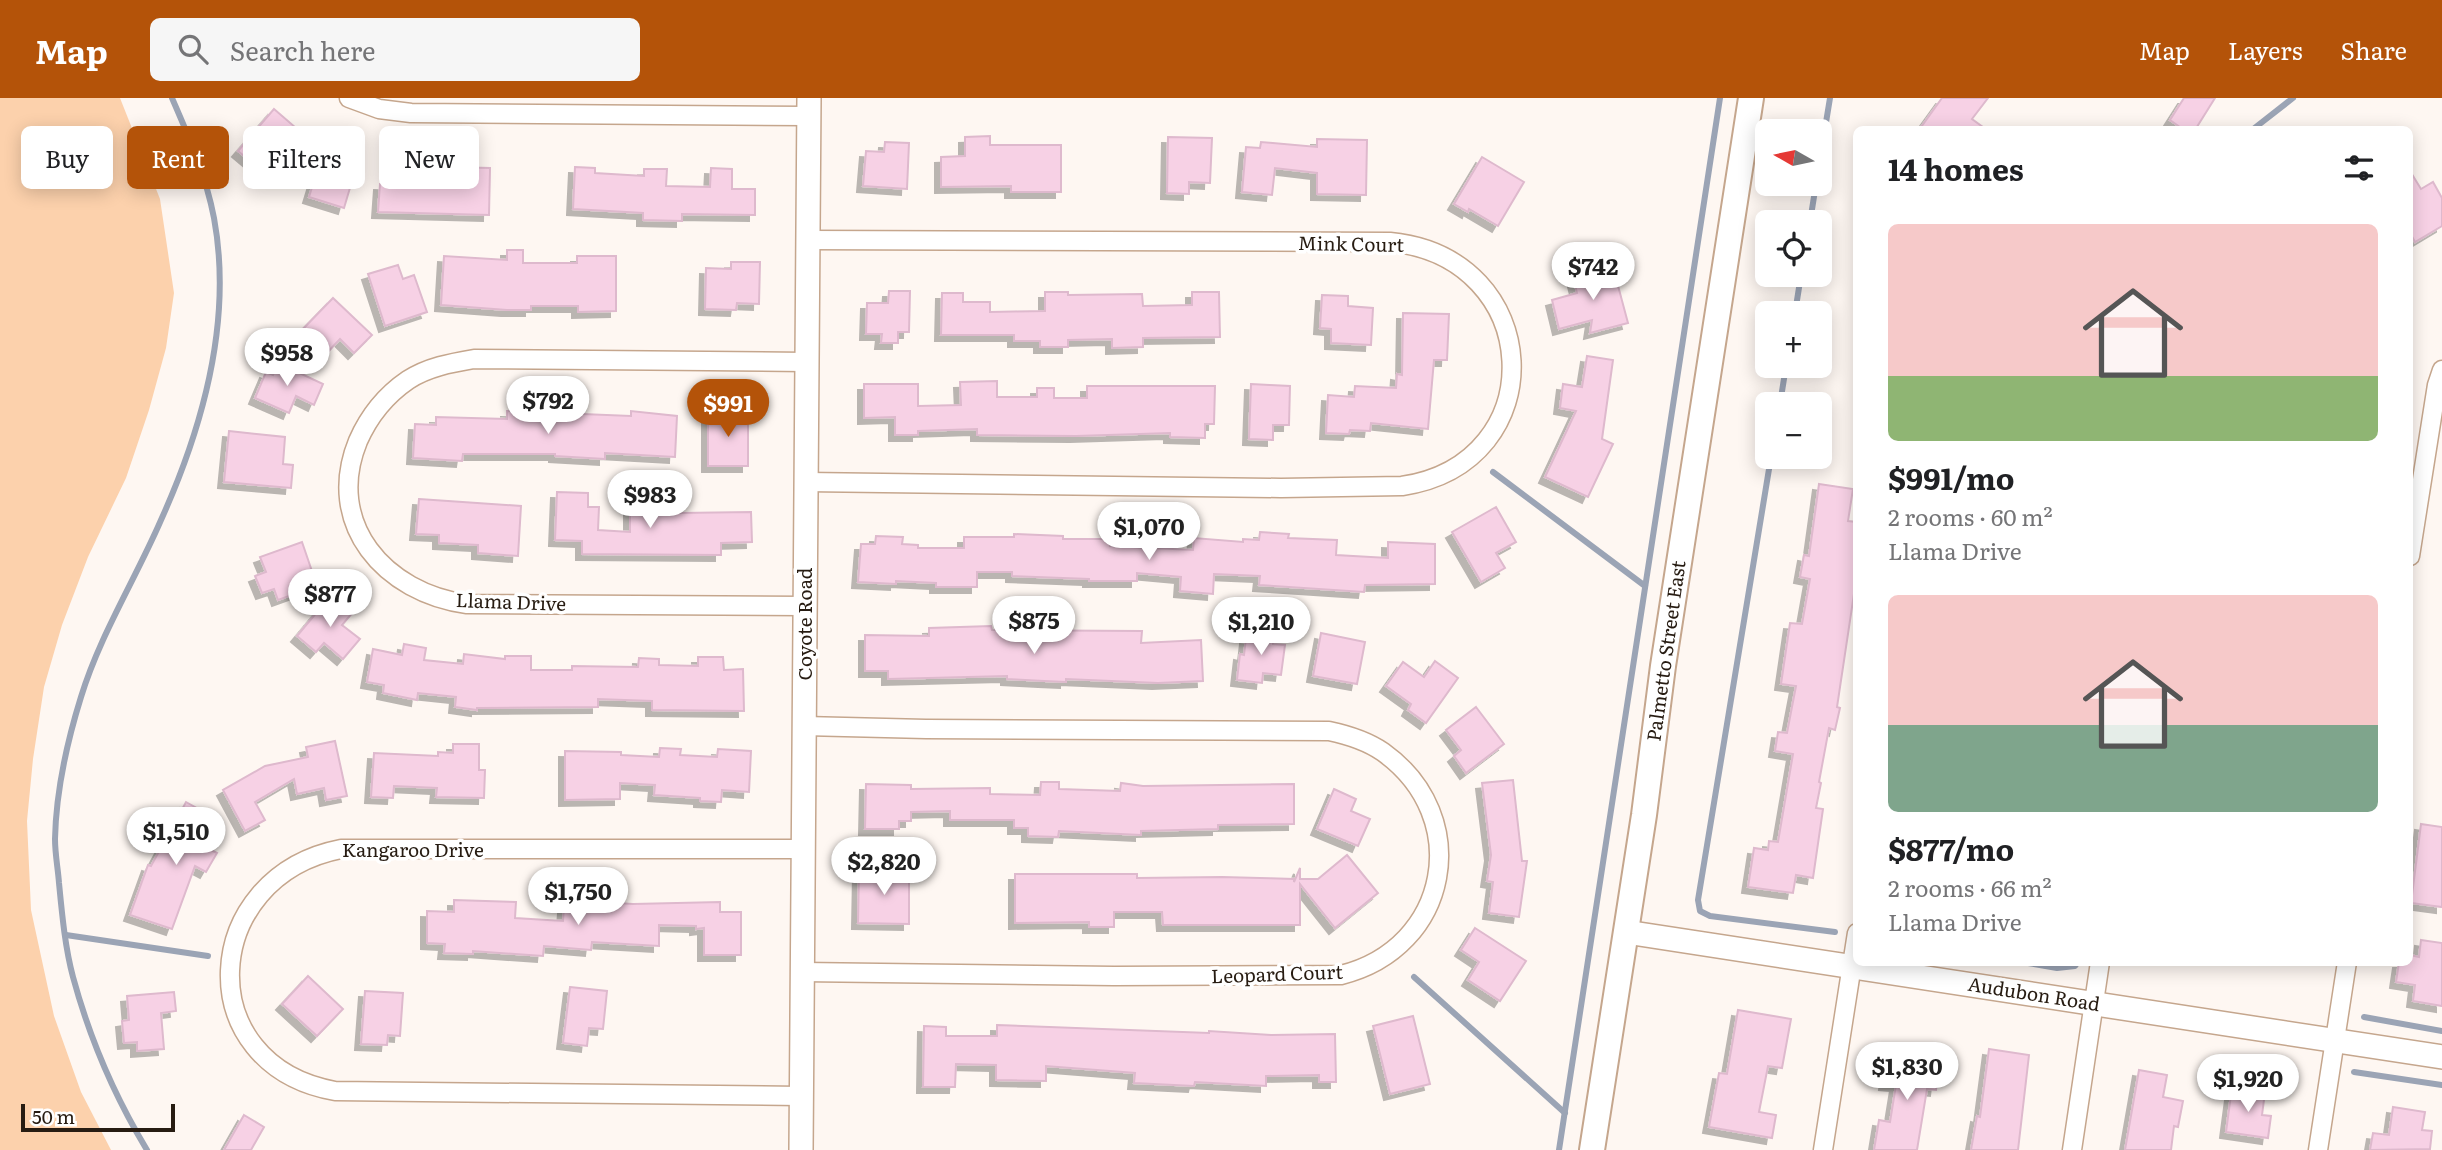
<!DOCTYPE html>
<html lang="en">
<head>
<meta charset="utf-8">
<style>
  body { margin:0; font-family:Literata,serif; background:#f6f6f6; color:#202124; height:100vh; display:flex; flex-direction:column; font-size:26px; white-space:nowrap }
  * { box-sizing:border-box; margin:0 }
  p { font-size:23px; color:#757577 }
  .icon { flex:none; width:38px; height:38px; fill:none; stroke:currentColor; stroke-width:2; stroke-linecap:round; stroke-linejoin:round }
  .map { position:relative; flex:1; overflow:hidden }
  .side { position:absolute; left:1853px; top:28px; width:560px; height:840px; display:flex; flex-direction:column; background:#fff; border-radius:10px; box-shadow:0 4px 18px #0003 }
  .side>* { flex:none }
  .banner { position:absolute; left:21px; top:28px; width:665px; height:63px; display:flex; gap:14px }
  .needle { width:46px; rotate:279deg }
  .controls { position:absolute; left:1755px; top:21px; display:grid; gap:14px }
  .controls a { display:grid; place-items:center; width:77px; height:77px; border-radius:10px; background:#fff; box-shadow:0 4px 18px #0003; font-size:35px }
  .scale { position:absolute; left:21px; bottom:18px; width:154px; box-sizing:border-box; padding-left:7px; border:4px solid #271c12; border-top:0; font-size:19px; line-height:24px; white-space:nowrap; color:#271c12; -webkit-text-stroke:5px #fff; paint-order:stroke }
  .price { position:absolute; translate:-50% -60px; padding:0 16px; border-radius:24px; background:#fff; color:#222; font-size:23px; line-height:46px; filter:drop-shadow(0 2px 4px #0008) }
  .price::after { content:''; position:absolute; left:50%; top:42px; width:21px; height:16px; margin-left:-10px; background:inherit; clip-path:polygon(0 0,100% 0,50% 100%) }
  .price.on { background:#b45309; color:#fff }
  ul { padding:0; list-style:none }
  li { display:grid; align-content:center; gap:14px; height:371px; padding:0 35px }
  li span { display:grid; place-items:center; height:217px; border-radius:10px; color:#555 }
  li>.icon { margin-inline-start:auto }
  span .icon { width:126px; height:126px; fill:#fffc; stroke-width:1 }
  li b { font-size:30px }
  h2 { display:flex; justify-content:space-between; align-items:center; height:84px; padding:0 35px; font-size:30px }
  .pill { padding:0 24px; border-radius:10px; background:#fff; box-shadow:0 4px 18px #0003; font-size:24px; line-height:63px }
  .pill.on { background:#b45309; color:#fff }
  header { display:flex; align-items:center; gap:42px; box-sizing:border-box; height:98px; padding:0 35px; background:#b45309; color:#fff }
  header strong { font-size:33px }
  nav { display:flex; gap:38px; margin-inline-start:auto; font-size:24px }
  .search { width:490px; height:63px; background:#f6f6f6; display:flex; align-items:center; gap:18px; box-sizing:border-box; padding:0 24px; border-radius:10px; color:#757577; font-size:26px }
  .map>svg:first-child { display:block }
</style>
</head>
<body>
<header>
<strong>Map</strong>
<div class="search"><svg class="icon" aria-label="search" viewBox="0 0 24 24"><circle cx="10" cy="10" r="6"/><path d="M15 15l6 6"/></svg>Search here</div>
<nav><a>Map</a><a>Layers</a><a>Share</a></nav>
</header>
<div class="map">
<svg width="2442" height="1052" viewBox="0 0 2442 1052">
  <defs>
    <filter id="shadow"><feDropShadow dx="-6" dy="6" stdDeviation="0" flood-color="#0004"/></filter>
  </defs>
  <rect width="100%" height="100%" fill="#fef7f2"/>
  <path fill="#fcd1ac" d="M 0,0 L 120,0 L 160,101 L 174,195 L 166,250 L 149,312 L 126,380 L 88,459 L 62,527 L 44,589 L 33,661 L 27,723 L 31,812 L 54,918 L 81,994 L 111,1052 L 0,1052 Z"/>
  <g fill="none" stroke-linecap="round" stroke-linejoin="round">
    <g stroke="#9ba4b5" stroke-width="6">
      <path d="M 2252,32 L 2293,0"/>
      <path d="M 1820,61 L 1830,0"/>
      <path d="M 1810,124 L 1816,86"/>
      <path d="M 1795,215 L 1801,177"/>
      <path d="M 1780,306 L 1786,268"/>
      <path d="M 1771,359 L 1698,802 L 1700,813 L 1710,818 L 1835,834"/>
      <path d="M 1493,374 L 1645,488"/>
      <path d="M 66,837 L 208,858"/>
      <path d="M 2022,864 L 2057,870 L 2075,868 L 2078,864"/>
      <path d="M 1414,879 L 1565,1015"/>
      <path d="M 2364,919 L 2442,933"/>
      <path d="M 2354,974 L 2442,987"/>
      <path d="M 147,1052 C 115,999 89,938 73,879 C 65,849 62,816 59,785 C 58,771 55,756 55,741 C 56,694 67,644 81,599 C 100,537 135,482 161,422 C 203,329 233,223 214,120 C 206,78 189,39 172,0"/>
      <path d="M 1559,1052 L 1720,0"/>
    </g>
  </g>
  <g fill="#f7d1e5" stroke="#deb9cd" stroke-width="2" filter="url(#shadow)">
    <path d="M 1942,0 L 1988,0 L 1972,21 L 1987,32 L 1919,32 Z"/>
    <path d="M 2184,0 L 2215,0 L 2195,32 L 2184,32 L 2170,22 Z"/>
    <path d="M 274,11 L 303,36 L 268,78 L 238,53 Z"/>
    <path d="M 990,38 L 990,47 L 1061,47 L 1061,94 L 1011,94 L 1011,88 L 941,89 L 941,59 L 965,58 L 965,39 Z"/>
    <path d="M 1168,39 L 1212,40 L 1210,85 L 1189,84 L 1189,96 L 1167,95 Z"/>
    <path d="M 1317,41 L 1367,42 L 1366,97 L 1317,96 L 1317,75 L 1275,70 L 1272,97 L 1242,94 L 1246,49 L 1260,50 L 1261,44 L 1317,49 Z"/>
    <path d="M 885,44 L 909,45 L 907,91 L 863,88 L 866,53 L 884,54 Z"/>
    <path d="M 325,47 L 343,52 L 339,68 L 355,73 L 344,110 L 309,99 Z"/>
    <path d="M 1482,59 L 1524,84 L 1498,128 L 1469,111 L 1468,114 L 1454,106 Z"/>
    <path d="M 406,68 L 490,70 L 489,117 L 378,114 L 380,86 L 404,87 Z"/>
    <path d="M 575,69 L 595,70 L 595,75 L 644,78 L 644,71 L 667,71 L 666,88 L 710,89 L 711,70 L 732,71 L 732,91 L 755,91 L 755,117 L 682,116 L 682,123 L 643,122 L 643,115 L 573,111 Z"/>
    <path d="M 2410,73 L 2421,91 L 2433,84 L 2442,100 L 2442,128 L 2415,144 L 2410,135 Z"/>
    <path d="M 507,152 L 523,152 L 523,165 L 577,165 L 577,158 L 616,158 L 616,213 L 578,214 L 578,208 L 531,208 L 531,212 L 507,212 L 441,207 L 444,158 L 507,162 Z"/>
    <path d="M 731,164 L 760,164 L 759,206 L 737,205 L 736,212 L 705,211 L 706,170 L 731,171 Z"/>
    <path d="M 398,167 L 403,181 L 414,177 L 427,214 L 385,228 L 368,176 Z"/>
    <path d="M 1613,169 L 1628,225 L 1590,235 L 1592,222 L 1559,231 L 1552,202 L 1577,195 L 1573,179 Z"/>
    <path d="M 889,193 L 910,193 L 909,234 L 898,234 L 898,245 L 881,245 L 882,236 L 866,236 L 867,205 L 888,205 Z"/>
    <path d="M 1045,194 L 1068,194 L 1068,197 L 1142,196 L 1143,208 L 1192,207 L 1192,194 L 1219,194 L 1220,239 L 1143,240 L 1143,249 L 1112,250 L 1112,241 L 1068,242 L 1068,249 L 1040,249 L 1040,243 L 1014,243 L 1014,237 L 941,237 L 942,195 L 963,195 L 963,204 L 990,204 L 990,214 L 1045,213 Z"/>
    <path d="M 1322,197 L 1348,198 L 1348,208 L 1373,210 L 1371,247 L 1331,245 L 1331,231 L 1320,230 Z"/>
    <path d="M 333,200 L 372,237 L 354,255 L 340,241 L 324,258 L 300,234 Z"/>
    <path d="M 1403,215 L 1449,216 L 1447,262 L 1434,262 L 1428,331 L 1371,325 L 1370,333 L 1350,332 L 1349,336 L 1326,335 L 1328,297 L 1354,299 L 1355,288 L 1396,290 L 1397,276 L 1402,277 Z"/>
    <path d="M 1587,258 L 1613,262 L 1602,341 L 1613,346 L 1588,399 L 1545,379 L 1576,313 L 1560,310 L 1563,286 L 1582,289 Z"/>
    <path d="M 278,265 L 323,286 L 314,307 L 296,298 L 289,315 L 255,300 L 266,274 L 273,277 Z"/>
    <path d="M 997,283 L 997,299 L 1037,299 L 1037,290 L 1054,290 L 1054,300 L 1087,300 L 1087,288 L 1215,288 L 1214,326 L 1205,326 L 1205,340 L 1170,339 L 1170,335 L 1076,338 L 977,337 L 977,331 L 918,333 L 918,337 L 895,337 L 895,319 L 864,320 L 864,286 L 918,286 L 918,308 L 961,307 L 960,284 Z"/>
    <path d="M 1251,286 L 1290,288 L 1289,327 L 1273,327 L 1273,342 L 1249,341 Z"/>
    <path d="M 507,313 L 631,318 L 631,313 L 677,318 L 675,359 L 605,355 L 605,361 L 555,358 L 555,356 L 463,356 L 462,363 L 413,360 L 415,326 L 436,327 L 436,319 L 507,321 Z"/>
    <rect x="708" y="314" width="40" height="54"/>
    <path d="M 229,333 L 285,339 L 283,366 L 293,367 L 291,390 L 224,384 Z"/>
    <path d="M 1819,386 L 1853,391 L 1848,423 L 1857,424 L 1857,476 L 1837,609 L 1840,610 L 1835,632 L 1829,630 L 1819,684 L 1821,685 L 1816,710 L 1823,711 L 1813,780 L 1796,777 L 1793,795 L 1748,789 L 1754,750 L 1768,752 L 1769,743 L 1778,744 L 1793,656 L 1775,653 L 1778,634 L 1787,635 L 1796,588 L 1781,586 L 1790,525 L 1802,526 L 1810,481 L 1800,479 L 1804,457 L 1809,458 Z"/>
    <path d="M 557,394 L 588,395 L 588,409 L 599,409 L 598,432 L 630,434 L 630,409 L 679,410 L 679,415 L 751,414 L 752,444 L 721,445 L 721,457 L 582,456 L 582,443 L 555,442 Z"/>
    <path d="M 419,401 L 521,408 L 518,458 L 478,455 L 478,447 L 439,445 L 439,437 L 416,436 Z"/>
    <path d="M 1496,409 L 1516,444 L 1496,455 L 1505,470 L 1481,484 L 1452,434 Z"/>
    <path d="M 1260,434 L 1289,436 L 1288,440 L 1337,442 L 1336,457 L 1388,460 L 1388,444 L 1435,446 L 1435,486 L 1365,487 L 1364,494 L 1259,487 L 1260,478 L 1214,476 L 1213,496 L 1180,493 L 1181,479 L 1137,475 L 1137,483 L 1089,483 L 1089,481 L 1012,478 L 1012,474 L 977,474 L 977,489 L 936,489 L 936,485 L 896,483 L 896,486 L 858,484 L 861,446 L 875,446 L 876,438 L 903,439 L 902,446 L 918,447 L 918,450 L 964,450 L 964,439 L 1014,439 L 1014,436 L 1063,438 L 1063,441 L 1111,441 L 1110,448 L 1193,452 L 1194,440 L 1243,444 L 1243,441 L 1259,442 Z"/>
    <path d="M 302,444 L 317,488 L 278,502 L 274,491 L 262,495 L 255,478 L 266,474 L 260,459 Z"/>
    <path d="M 332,496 L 353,514 L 342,527 L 360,541 L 343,561 L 324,545 L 316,554 L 297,538 Z"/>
    <path d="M 991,528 L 992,532 L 1142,533 L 1141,545 L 1201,542 L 1203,583 L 1158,585 L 1066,581 L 1066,584 L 1044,583 L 1007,581 L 1007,578 L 888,581 L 888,573 L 865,573 L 865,537 L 929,538 L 929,530 Z"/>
    <path d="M 1258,530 L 1275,532 L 1273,546 L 1285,547 L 1281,577 L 1263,575 L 1262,585 L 1237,582 L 1240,556 L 1244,557 L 1246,540 L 1256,541 Z"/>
    <path d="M 1321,535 L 1365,544 L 1357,586 L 1313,578 Z"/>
    <path d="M 404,546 L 426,550 L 424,562 L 463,566 L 464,556 L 505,561 L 505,558 L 531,558 L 531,572 L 572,572 L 572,568 L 638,569 L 639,560 L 659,561 L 659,567 L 698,568 L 698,559 L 723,559 L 724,572 L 743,571 L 744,613 L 652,612 L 652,603 L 598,601 L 598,609 L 477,610 L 477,612 L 455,609 L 456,599 L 418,595 L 417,602 L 383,595 L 384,587 L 367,584 L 373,551 L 402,557 Z"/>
    <path d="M 1435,563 L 1458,580 L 1426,625 L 1408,612 L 1411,606 L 1386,588 L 1403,564 L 1424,579 Z"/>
    <path d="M 1476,609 L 1504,646 L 1466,675 L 1454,658 L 1461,652 L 1446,632 Z"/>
    <path d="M 335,643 L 347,698 L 326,702 L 324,690 L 297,696 L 294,681 L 255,704 L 265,722 L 245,733 L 223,692 L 265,668 L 308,659 L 306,649 Z"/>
    <path d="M 453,646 L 479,646 L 479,672 L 485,672 L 484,700 L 436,699 L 437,690 L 394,688 L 393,700 L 371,699 L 374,655 L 438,658 L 438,654 L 453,655 Z"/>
    <path d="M 660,650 L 681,651 L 680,657 L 717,659 L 718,651 L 751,653 L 749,694 L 722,692 L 721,704 L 700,703 L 700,700 L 654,697 L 655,687 L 620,685 L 620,701 L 565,702 L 565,653 L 621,654 L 621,657 L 659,659 Z"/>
    <path d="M 1513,682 L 1522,763 L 1527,763 L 1519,819 L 1489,815 L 1493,784 L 1487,783 L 1491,757 L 1482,685 Z"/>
    <path d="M 1041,684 L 1059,684 L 1059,691 L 1120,693 L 1121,685 L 1143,688 L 1294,686 L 1294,726 L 1218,727 L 1218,731 L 1141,733 L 1141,737 L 1059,733 L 1058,739 L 1028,738 L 1028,730 L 1014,730 L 1014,722 L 950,722 L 950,713 L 911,714 L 911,723 L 899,723 L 899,731 L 865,731 L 866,686 L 911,687 L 911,691 L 990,690 L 990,696 L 1040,697 Z"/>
    <path d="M 1334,691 L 1356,701 L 1351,713 L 1370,721 L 1358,748 L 1317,731 Z"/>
    <path d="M 186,704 L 220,723 L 205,749 L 217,755 L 206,774 L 195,768 L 172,831 L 130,817 L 148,767 L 151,768 Z"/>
    <path d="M 2421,726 L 2442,729 L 2442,809 L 2411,805 Z"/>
    <path d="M 1347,757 L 1378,795 L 1335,830 L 1300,786 L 1300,827 L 1163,827 L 1162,814 L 1114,814 L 1114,829 L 1089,829 L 1089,824 L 1015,825 L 1015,776 L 1137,776 L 1137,780 L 1222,779 L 1294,781 L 1294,784 L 1300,770 L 1300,781 L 1318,781 Z"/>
    <path d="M 859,772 L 909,773 L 909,826 L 858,825 Z"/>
    <path d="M 454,802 L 516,804 L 515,820 L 563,823 L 564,809 L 584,810 L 585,803 L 633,806 L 720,804 L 720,814 L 741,814 L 741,857 L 704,857 L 704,830 L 696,831 L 696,828 L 659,827 L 659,848 L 592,844 L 591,852 L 544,848 L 543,858 L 473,853 L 473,856 L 444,855 L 445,846 L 427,845 L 427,813 L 454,814 Z"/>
    <path d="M 1475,830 L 1526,863 L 1500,903 L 1468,882 L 1479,864 L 1461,852 Z"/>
    <path d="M 2421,842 L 2442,845 L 2442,908 L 2413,903 L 2415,887 L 2396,884 L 2399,864 L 2410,864 L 2410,857 L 2419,859 Z"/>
    <path d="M 308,878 L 343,911 L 317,938 L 282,906 Z"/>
    <path d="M 570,889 L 607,893 L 603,931 L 589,930 L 587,948 L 563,945 Z"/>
    <path d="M 365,893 L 403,895 L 400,938 L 388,937 L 387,947 L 361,946 Z"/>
    <path d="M 174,894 L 176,913 L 161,915 L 164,951 L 137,953 L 137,944 L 124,945 L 122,923 L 129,922 L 127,898 Z"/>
    <path d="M 1738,912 L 1791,921 L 1782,970 L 1768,968 L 1759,1014 L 1776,1017 L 1772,1040 L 1709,1029 L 1719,975 L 1727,976 Z"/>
    <path d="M 1413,918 L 1430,986 L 1390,996 L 1373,928 Z"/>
    <path d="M 997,927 L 1209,935 L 1209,933 L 1271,937 L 1335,936 L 1336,984 L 1319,984 L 1319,977 L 1266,978 L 1266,988 L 1195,984 L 1194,988 L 1134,985 L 1135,975 L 1046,968 L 1046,983 L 996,982 L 996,967 L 956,966 L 955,989 L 923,989 L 924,928 L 946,929 L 946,938 L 997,938 Z"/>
    <path d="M 1989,951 L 2029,957 L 2018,1052 L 1971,1052 L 1977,1018 L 1980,1019 Z"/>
    <path d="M 1906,955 L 1940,959 L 1936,992 L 1927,991 L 1917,1052 L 1874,1052 L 1879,1022 L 1890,1024 L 1896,987 L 1885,986 L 1888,965 L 1905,967 Z"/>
    <path d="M 2139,972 L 2167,977 L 2163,999 L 2183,1003 L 2178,1029 L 2174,1028 L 2171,1052 L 2125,1052 Z"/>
    <path d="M 2232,989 L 2265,994 L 2262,1017 L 2271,1018 L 2268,1040 L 2226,1034 Z"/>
    <path d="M 2393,1009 L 2425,1014 L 2422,1032 L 2432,1033 L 2430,1051 L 2370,1052 L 2373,1035 L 2389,1037 Z"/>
    <path d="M 244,1017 L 264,1029 L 251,1052 L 224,1052 Z"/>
  </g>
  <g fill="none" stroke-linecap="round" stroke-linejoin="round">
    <defs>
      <g id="minor">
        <path d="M 349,0 L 379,11 L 411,15 L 808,18"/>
        <path d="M 806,384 L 1281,390 L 1402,388 C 1555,365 1545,159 1390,144 L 808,142"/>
        <path d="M 2410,458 L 2437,287 L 2442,272"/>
        <path d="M 805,508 L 467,506 C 385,495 324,426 358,343 C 369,318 386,297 408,282 C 428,269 451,265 474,261 L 806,264"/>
        <path d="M 802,874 L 1114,878 L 1341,877 C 1450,850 1474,719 1383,654 C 1367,643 1348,637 1329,633 L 926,631 L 804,628"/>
        <path d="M 801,998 L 335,993 C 189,967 199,779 341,751 L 803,751"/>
        <path d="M 1823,1052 L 1857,835"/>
        <path d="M 2072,1052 L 2100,864"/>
        <path d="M 2318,1052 L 2347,864"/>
      </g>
      <g id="tertiary">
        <path d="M 1626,834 L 2442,959"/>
        <path d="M 801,1052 L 809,0"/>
      </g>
      <path id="secondary" d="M 1592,1052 L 1644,717 L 1663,568 L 1751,0"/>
    </defs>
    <use href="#minor" stroke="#c5a68d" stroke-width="21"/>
    <use href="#tertiary" stroke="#c5a68d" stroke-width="26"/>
    <use href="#secondary" stroke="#c5a68d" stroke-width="28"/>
    <use href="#minor" stroke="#fff" stroke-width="18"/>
    <use href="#tertiary" stroke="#fff" stroke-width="23"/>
    <use href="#secondary" stroke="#fff" stroke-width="24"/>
  </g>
  <g text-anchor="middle" stroke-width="7" stroke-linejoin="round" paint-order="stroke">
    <g font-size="19" fill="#271c12" stroke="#fff">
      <text transform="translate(1351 146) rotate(1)" y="7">Mink Court</text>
      <text transform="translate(511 504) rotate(2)" y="7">Llama Drive</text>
      <text transform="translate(805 526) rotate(-90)" y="7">Coyote Road</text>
      <text transform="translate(1666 553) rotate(-82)" y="7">Palmetto Street East</text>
      <text x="413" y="759">Kangaroo Drive</text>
      <text transform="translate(1277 876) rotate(-2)" y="7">Leopard Court</text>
      <text transform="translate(2034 896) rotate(9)" y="7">Audubon Road</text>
    </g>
  </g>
</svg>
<div class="controls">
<a><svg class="needle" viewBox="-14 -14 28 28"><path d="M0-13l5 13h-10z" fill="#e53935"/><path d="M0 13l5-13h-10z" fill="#757577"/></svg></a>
<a><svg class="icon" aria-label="locate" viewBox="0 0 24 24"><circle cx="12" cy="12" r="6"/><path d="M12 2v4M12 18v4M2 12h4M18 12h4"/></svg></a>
<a>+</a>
<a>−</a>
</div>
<div class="scale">50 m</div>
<b class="price" style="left:1593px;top:204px">$742</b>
<b class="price" style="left:287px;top:290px">$958</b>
<b class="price" style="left:548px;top:338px">$792</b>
<b class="price on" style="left:728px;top:341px">$991</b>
<b class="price" style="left:650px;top:432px">$983</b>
<b class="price" style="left:1149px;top:464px">$1,070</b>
<b class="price" style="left:330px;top:531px">$877</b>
<b class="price" style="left:1034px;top:558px">$875</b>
<b class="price" style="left:1261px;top:559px">$1,210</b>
<b class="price" style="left:176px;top:769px">$1,510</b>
<b class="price" style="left:884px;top:799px">$2,820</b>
<b class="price" style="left:578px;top:829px">$1,750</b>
<b class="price" style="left:1907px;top:1004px">$1,830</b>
<b class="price" style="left:2248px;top:1016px">$1,920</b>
<div class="banner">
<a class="pill">Buy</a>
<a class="pill on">Rent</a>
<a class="pill">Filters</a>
<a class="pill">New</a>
</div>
<section class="side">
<h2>14 homes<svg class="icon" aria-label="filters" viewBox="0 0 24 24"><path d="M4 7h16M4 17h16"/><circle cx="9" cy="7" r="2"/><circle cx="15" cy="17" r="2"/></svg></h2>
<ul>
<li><span style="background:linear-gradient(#f6c9c9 70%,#8fb573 0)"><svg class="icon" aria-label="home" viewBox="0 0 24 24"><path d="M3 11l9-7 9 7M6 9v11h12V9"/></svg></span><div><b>$991/mo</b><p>2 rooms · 60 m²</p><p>Llama Drive</p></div></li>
<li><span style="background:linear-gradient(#f6c9c9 60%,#7fa58c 0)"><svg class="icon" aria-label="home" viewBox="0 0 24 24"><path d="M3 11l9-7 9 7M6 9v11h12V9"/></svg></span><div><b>$877/mo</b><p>2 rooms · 66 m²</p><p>Llama Drive</p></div></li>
</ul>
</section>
</div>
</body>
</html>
